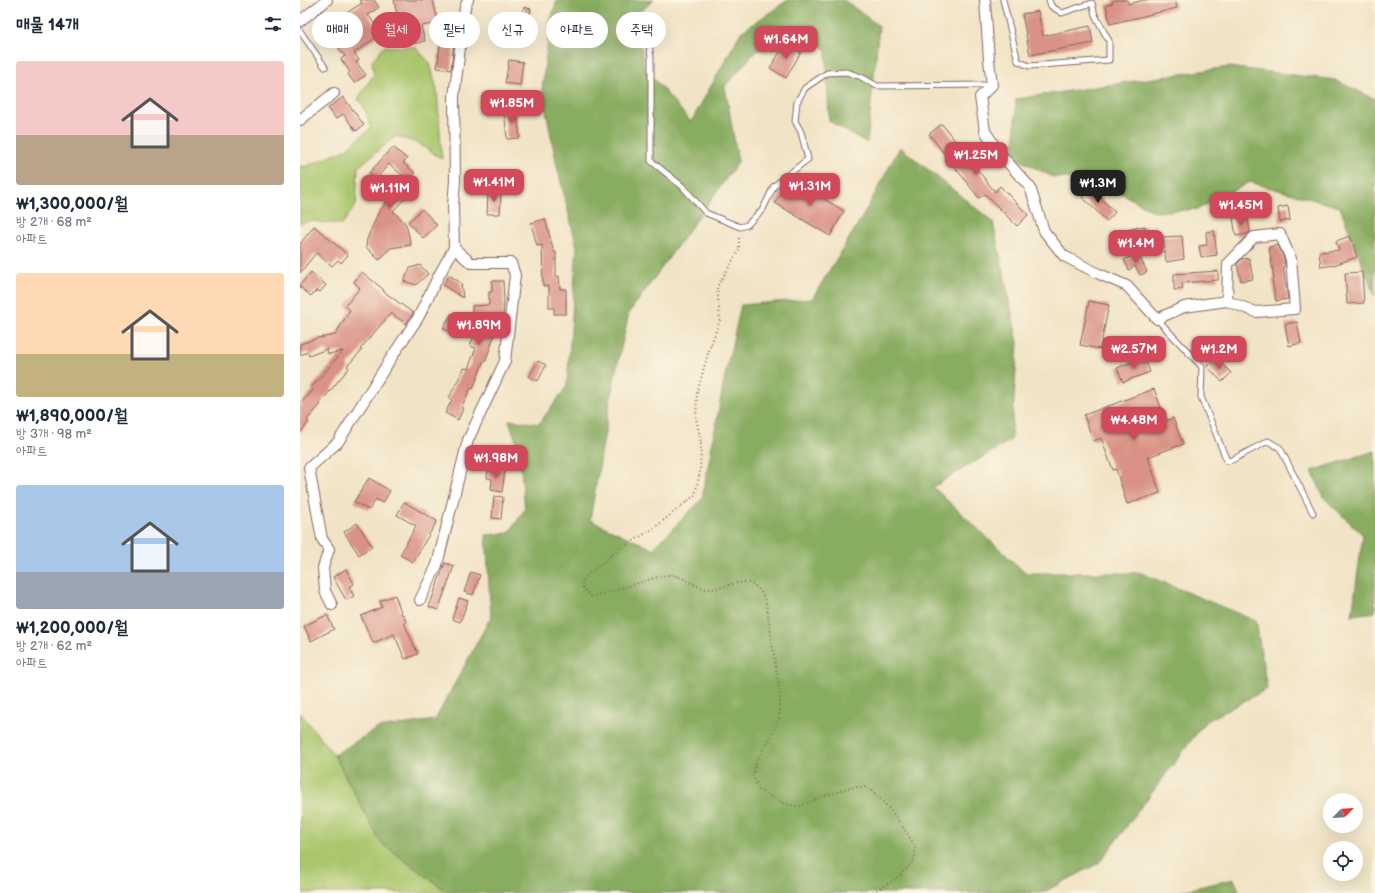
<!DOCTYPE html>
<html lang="ko">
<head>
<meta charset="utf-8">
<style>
  body { margin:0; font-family:"Balsamiq Sans","Poor Story",sans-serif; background:#f2f2f3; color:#1f2937; height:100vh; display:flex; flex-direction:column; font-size:15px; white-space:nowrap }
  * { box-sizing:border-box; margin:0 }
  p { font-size:13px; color:#747a83 }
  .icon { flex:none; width:22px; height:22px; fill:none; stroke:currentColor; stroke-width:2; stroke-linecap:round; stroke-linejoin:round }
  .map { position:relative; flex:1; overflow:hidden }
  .panel { display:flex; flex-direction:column; background:#fff; width:300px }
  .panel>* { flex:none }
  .guide { position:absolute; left:12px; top:12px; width:380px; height:36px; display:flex; gap:8px }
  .needle { width:26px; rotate:66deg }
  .tools { position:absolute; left:1023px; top:793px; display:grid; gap:8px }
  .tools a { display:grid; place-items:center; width:40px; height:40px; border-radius:50%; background:#fff; box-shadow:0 4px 16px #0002; font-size:20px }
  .price { position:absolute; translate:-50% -34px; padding:0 9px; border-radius:8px; background:#d1495b; color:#fff; font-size:13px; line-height:26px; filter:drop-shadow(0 1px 2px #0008) }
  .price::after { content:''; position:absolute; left:50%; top:24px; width:12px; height:9px; margin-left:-6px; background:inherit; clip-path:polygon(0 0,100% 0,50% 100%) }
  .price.current { background:#222; color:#fff }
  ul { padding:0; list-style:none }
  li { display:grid; align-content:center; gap:8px; height:212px; padding:0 16px }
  li span { display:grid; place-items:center; height:124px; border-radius:4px; color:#555 }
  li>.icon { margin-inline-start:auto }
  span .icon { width:72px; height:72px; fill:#fffc; stroke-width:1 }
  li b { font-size:17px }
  h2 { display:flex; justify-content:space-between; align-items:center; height:48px; padding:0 16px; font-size:17px }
  .chip { padding:0 14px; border-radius:18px; background:#fff; box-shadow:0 4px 16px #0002; font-size:14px; line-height:36px }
  .chip.current { background:#d1495b; color:#fff }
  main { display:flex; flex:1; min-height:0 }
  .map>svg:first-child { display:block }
</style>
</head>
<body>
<main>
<section class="panel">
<h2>매물 14개<svg class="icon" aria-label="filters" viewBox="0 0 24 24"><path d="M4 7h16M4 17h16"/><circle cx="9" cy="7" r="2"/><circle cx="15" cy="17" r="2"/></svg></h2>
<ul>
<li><span style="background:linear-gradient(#f6c9c9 60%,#b9a48a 0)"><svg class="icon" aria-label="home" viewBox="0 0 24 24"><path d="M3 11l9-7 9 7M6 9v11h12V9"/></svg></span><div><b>₩1,300,000/월</b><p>방 2개 · 68 m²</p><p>아파트</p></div></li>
<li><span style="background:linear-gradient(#ffd9b3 65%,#c2b280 0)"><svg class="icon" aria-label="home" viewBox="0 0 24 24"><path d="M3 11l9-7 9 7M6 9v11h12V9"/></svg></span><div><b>₩1,890,000/월</b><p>방 3개 · 98 m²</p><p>아파트</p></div></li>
<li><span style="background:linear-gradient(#a9c7e8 70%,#9aa5b1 0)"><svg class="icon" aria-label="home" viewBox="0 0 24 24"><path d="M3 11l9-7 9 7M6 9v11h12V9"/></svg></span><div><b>₩1,200,000/월</b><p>방 2개 · 62 m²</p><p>아파트</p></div></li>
</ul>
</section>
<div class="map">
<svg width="1075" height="893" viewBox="0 0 1075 893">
  <rect width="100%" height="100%" fill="#fcf5e5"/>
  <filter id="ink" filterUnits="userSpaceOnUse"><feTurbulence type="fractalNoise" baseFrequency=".025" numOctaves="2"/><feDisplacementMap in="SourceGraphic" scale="8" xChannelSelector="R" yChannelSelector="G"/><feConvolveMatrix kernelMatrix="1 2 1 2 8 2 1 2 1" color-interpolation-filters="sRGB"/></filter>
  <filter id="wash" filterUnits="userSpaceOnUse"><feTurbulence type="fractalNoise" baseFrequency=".012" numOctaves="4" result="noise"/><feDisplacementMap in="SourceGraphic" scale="16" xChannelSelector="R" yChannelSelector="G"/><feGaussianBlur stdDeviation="0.9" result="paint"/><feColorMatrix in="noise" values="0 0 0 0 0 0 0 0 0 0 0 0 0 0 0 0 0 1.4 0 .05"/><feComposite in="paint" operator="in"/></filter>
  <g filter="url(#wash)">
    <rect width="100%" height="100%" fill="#f1e3c5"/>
    <g fill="#abc76e" stroke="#7a734c">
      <path d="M 85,46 L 115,47 L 130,63 L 137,91 L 142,159 L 118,143 L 96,136 L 58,167 L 56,205 L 42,224 L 11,221 L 0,224 L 0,166 L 5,167 L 45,150 L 71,128 L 63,105 L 58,99 L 74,74 L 72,60 Z"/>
      <path d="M 0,713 L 34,755 L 81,843 L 149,893 L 0,893 Z"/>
    </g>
    <g fill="#88ac61" stroke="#696646">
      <path d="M 257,0 L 354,0 L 336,15 L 344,67 L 391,122 L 441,32 L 488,0 L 544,0 L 579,26 L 567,143 L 529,121 L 526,52 L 508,27 L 455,52 L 425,86 L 438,162 L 329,313 L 314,379 L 290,520 L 353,549 L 402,499 L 425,376 L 441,305 L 512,299 L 564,214 L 600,147 L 693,222 L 718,343 L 711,440 L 633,487 L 725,573 L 841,573 L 956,621 L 967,689 L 905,722 L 799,863 L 742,893 L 149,893 L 81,843 L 34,755 L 78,728 L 135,720 L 191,617 L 186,535 L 209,533 L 225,509 L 219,450 L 209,420 L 239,424 L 267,386 L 277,247 L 257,166 L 242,90 L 250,22 Z"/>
      <path d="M 928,67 L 1035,80 L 1075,99 L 1075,297 L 1040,207 L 950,182 L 898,209 L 855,212 L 797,180 L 753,177 L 714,157 L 716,99 Z"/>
      <path d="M 1075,451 L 1075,612 L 1052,615 L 1063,535 L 1024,498 L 1012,471 Z"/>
      <path d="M 934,879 L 940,893 L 873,893 Z"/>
    </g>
    <g id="blocks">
      <g fill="#d99285">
        <path d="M 60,0 L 74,0 L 79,7 L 68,15 L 82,33 L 54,53 L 59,60 L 56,62 L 66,75 L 54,83 L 48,74 L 50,72 L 41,59 L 45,56 L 34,41 L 27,46 L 18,34 L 32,23 L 30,21 L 40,14 L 42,16 L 62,3 Z"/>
        <path d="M 94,0 L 133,0 L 138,23 L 121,26 L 125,41 L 115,44 L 111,26 L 100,29 Z"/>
        <path d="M 813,0 L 827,0 L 828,4 L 844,0 L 875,0 L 877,8 L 810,24 L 806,5 L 813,3 Z"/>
        <path d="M 224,7 L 231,9 L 224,41 L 209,37 L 211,27 L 219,29 Z"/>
        <path d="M 738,11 L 743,36 L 790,26 L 793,43 L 730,55 L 722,14 Z"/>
        <path d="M 142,30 L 155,32 L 151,70 L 137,68 Z"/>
        <path d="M 486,43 L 501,52 L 486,78 L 470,68 Z"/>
        <path d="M 209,60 L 223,62 L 220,85 L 205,83 Z"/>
        <path d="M 43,97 L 64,125 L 56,131 L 43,114 L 36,119 L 28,108 Z"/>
        <path d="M 216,108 L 220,138 L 207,139 L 204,109 Z"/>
        <path d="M 642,124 L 695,192 L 700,186 L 728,215 L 717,226 L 685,194 L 679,198 L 629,134 Z"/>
        <path d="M 93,147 L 107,159 L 103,163 L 115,173 L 101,189 L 108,195 L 93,211 L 106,224 L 111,245 L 90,248 L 79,260 L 66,247 L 67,239 L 78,213 L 88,200 L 83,195 L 102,175 L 89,164 L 76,179 L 69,173 Z"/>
        <path d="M 490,178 L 544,211 L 530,236 L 475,203 Z"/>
        <path d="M 790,188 L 815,212 L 807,221 L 782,197 Z"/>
        <path d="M 188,192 L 201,193 L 200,214 L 187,214 Z"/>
        <path d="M 988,206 L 990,220 L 980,222 L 978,208 Z"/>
        <path d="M 122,209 L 137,225 L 123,238 L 108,222 Z"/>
        <path d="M 947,216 L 950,232 L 947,234 L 936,236 L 933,218 Z"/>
        <path d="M 245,219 L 254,252 L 256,252 L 256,277 L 259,276 L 260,289 L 266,289 L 266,314 L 254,314 L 254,308 L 249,308 L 249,286 L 243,286 L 242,245 L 237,246 L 231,223 Z"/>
        <path d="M 14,226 L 48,255 L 41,263 L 38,260 L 32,266 L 16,253 L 0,273 L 0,244 Z"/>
        <path d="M 845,226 L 849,244 L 831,248 L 827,230 Z"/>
        <path d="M 914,231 L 917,255 L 901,257 L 899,246 L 907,245 L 906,232 Z"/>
        <path d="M 882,236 L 884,259 L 866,262 L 863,237 Z"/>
        <path d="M 1050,236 L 1057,257 L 1034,265 L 1021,267 L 1019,252 L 1039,250 L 1036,241 Z"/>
        <path d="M 978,245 L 984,259 L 985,266 L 983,267 L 988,299 L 976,301 L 972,280 L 974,279 L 969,247 Z"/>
        <path d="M 838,253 L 847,272 L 840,275 L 835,266 L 829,270 L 824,260 Z"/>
        <path d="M 949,258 L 953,279 L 941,281 L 937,264 L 942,259 Z"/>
        <path d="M 120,265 L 128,274 L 116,285 L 104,281 L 110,268 Z"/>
        <path d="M 918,271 L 918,280 L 882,283 L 883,289 L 874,290 L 874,274 Z"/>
        <path d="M 11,272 L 26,285 L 20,292 L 17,290 L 11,296 L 0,287 L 0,285 Z"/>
        <path d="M 62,272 L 84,290 L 83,291 L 113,313 L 106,324 L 91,313 L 60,349 L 62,350 L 47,366 L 49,368 L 20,403 L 21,404 L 7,420 L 9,422 L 0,433 L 0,404 L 13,390 L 11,388 L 43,351 L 28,354 L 27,349 L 9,356 L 8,352 L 0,355 L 0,344 L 18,338 L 35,335 L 50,310 L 45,306 L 60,288 L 54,282 Z"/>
        <path d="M 1062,272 L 1064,303 L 1047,304 L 1045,273 Z"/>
        <path d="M 149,275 L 161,283 L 163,298 L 143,285 Z"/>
        <path d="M 192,281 L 203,281 L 204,301 L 202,328 L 197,328 L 185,362 L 183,362 L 173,389 L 171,388 L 161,408 L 163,409 L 158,420 L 145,413 L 152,400 L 149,398 L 164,368 L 168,369 L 176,348 L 170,346 L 178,325 L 172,325 L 172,306 L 189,305 L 189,292 L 192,292 Z"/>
        <path d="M 789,301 L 809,305 L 800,349 L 780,345 Z"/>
        <path d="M 151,314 L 160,319 L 152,333 L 143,328 Z"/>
        <path d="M 997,322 L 1001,343 L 989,346 L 985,324 Z"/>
        <path d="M 844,357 L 850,372 L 823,382 L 817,368 Z"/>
        <path d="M 916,357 L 931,373 L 922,382 L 907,366 Z"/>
        <path d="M 238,361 L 246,365 L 238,381 L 229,377 Z"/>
        <path d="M 854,389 L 866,421 L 873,418 L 883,444 L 848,457 L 860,493 L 827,504 L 816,469 L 813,470 L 801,438 L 793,441 L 784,415 Z"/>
        <path d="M 188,468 L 205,470 L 202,492 L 191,490 L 192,479 L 187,478 Z"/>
        <path d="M 69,478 L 90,491 L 83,503 L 76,499 L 69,510 L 54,502 Z"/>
        <path d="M 194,496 L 203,497 L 201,519 L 192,518 Z"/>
        <path d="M 104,502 L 137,521 L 113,562 L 100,555 L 116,526 L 97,515 Z"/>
        <path d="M 57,523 L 72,546 L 59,555 L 44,532 Z"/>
        <path d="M 145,563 L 154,566 L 138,610 L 129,607 Z"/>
        <path d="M 46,569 L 54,584 L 49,587 L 54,596 L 46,600 L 33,577 Z"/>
        <path d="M 171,572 L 180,575 L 173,595 L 164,592 Z"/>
        <path d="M 95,595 L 102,615 L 103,614 L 106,622 L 104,623 L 118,654 L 105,659 L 94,634 L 73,643 L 61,616 L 82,607 L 80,601 Z"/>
        <path d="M 159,598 L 168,601 L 160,622 L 152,619 Z"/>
        <path d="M 27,615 L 34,629 L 11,641 L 4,626 Z"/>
      </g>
    </g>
  </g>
  <g filter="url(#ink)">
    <use href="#blocks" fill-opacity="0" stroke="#846461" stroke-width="1"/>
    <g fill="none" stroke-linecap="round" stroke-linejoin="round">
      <defs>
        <g id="lane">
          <path d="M 703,0 L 718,61 L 729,66 L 809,60 L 809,41 L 795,15 L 792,3 L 762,13 L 751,6 L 749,0"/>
          <path d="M 345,21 L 351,57 L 351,161 L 382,186 L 406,213 L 440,227 L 447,225 L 463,209 L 474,186 L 508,159 L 501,132 L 495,121 L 497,102 L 505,88 L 527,73 L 547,72 L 561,77 L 577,86 L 691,85"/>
          <path d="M 0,31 L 25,67"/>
          <path d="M 857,319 L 902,367 L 901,397 L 927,461 L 932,460 L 968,441 L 980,448 L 1013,513"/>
        </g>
        <g id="street">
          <path d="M 685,0 L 689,60 L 692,85 L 680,97 L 685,131 L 700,154 L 730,187 L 744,231 L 764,256 L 797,273 L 827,286 L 857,319 L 884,307 L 927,301 L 956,312 L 995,309 L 991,259 L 980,234 L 954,237 L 928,264 L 927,301"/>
          <path d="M 0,21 L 27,0"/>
          <path d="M 0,120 L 34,93"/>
          <path d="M 120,600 L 137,565 L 168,440 L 205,361 L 215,275 L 211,263 L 171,263 L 154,248 L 153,206 L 155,180 L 154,97 L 165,7 L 168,0"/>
          <path d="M 32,605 L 25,591 L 23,568 L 29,549 L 22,539 L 9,468 L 38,442 L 93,355 L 118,318 L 138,277 L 154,248"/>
        </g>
      </defs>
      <use href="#lane" stroke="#846461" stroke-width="7"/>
      <use href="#street" stroke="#846461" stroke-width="12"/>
      <path stroke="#846461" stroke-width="2" stroke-dasharray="1 3" stroke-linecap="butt" d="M 439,234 L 439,250 L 417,287 L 420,320 L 408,353 L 397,393 L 396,418 L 401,442 L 400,472 L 395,495 L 353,529 L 318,550 L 287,575 L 282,582 L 283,588 L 291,596 C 309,593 325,587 342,582 C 349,580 364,574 372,575 C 382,576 398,589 409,589 C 424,590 443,575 456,587 C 463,593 465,599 467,608 L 480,696 L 480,716 L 473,734 L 456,761 L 453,775 L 459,790 C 469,795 486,807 498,806 C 501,806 506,803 509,802 C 524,797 553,783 567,788 C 578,792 614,838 615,849 C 616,853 615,858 613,861 C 602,877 587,885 570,893"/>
      <use href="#lane" stroke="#fff" stroke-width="5"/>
      <use href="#street" stroke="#fff" stroke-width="10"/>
    </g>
  </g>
</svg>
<div class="tools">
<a><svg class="needle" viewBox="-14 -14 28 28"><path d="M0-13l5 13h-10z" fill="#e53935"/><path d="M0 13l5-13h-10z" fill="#747a83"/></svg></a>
<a><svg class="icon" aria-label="locate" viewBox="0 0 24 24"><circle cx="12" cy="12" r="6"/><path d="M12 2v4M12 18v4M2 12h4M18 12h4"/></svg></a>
</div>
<b class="price" style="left:486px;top:60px">₩1.64M</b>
<b class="price" style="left:212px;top:124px">₩1.85M</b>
<b class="price" style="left:676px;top:176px">₩1.25M</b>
<b class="price" style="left:194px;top:203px">₩1.41M</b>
<b class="price current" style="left:798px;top:204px">₩1.3M</b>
<b class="price" style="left:510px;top:207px">₩1.31M</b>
<b class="price" style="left:90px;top:209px">₩1.11M</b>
<b class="price" style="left:941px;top:226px">₩1.45M</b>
<b class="price" style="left:836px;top:264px">₩1.4M</b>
<b class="price" style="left:179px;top:346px">₩1.89M</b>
<b class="price" style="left:834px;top:370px">₩2.57M</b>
<b class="price" style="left:919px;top:370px">₩1.2M</b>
<b class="price" style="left:834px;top:441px">₩4.48M</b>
<b class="price" style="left:196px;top:479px">₩1.98M</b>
<div class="guide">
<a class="chip">매매</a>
<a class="chip current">월세</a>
<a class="chip">필터</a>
<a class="chip">신규</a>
<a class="chip">아파트</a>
<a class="chip">주택</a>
</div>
</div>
</main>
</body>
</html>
